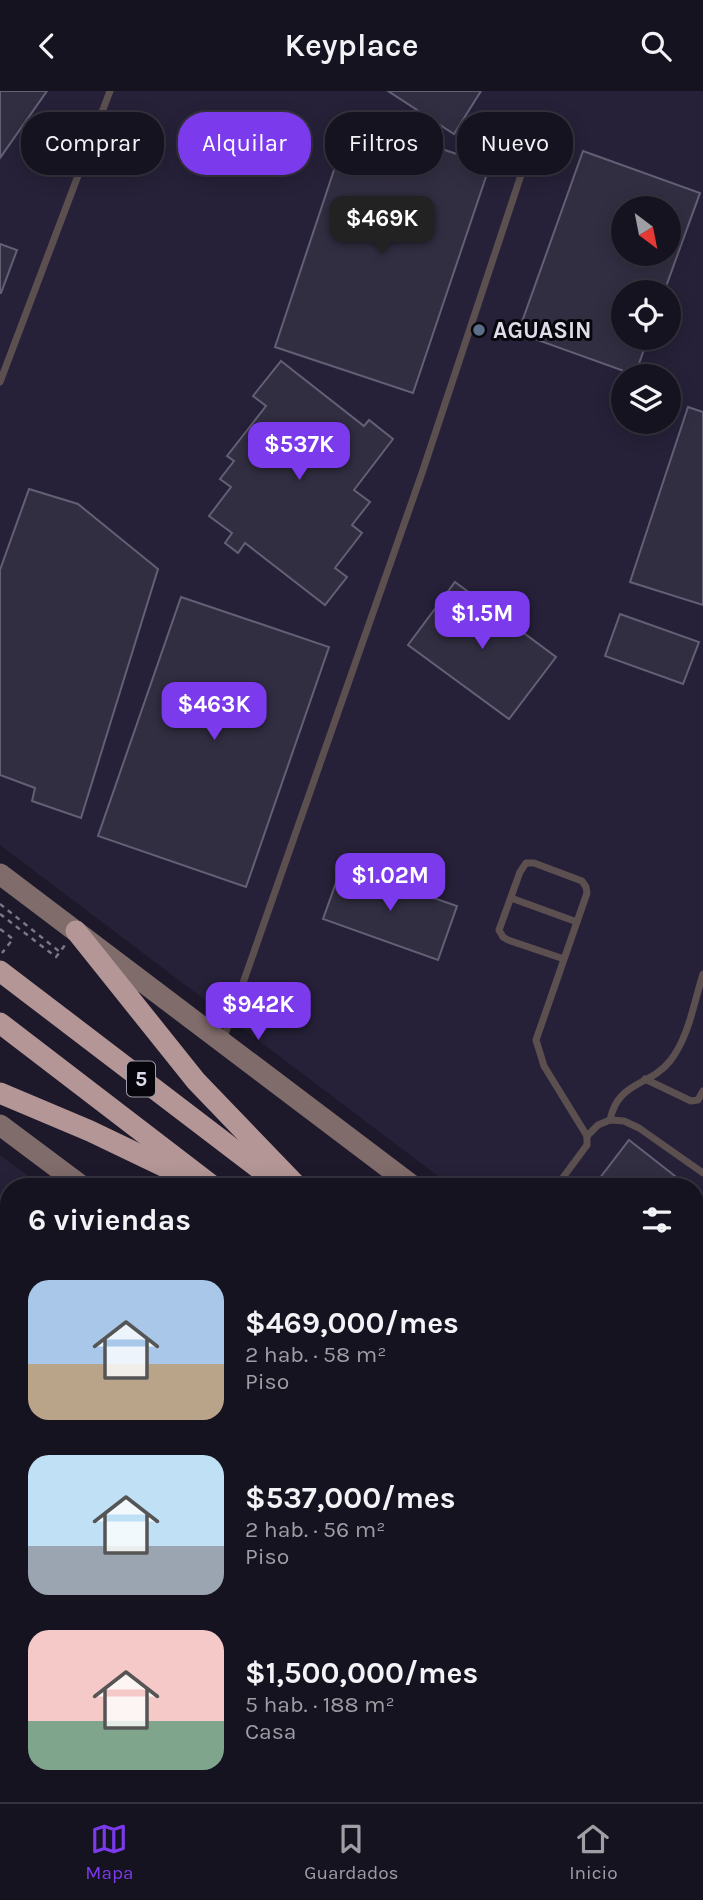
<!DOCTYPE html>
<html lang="es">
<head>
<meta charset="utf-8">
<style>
  body { margin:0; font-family:Karla,sans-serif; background:#1f1c29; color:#f1f3f6; height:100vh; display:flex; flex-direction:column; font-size:26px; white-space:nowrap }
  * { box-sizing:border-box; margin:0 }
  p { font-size:23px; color:#9e9ea5 }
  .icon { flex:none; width:38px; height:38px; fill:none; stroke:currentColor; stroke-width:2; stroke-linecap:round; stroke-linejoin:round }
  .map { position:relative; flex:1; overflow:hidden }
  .panel { position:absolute; left:0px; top:1087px; width:704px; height:625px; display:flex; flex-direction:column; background:#161320; border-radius:28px 28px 0 0; box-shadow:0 4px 18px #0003,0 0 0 2px #35323e }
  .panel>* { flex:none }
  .guide { position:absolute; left:21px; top:21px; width:662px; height:63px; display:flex; gap:14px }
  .needle { width:46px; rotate:148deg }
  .tools { position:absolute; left:611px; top:105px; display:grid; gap:14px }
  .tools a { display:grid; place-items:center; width:70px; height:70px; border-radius:50%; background:#161320; box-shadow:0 4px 18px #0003,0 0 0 2px #35323e; font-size:35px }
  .price { position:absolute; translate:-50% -60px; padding:0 16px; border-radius:14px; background:#7c3aed; color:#fff; font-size:23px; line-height:46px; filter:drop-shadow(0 2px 4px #0008) }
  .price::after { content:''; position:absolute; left:50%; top:42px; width:21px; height:16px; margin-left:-10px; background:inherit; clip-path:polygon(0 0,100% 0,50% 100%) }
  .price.on { background:#222; color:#fff }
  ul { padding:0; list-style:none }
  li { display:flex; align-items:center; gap:21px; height:175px; padding:0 28px }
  li span { display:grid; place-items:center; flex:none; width:196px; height:140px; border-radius:21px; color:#555 }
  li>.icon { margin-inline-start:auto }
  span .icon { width:84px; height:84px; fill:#fffc; stroke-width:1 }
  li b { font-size:30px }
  h2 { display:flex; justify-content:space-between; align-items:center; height:84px; padding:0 28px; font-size:30px }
  .tag { padding:0 24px; border-radius:28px; background:#161320; box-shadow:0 4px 18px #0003,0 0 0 2px #35323e; font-size:24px; line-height:63px }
  .tag.on { background:#7c3aed; color:#fff }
  header { display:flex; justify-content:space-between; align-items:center; height:91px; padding:0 28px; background:#161320; font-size:32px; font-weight:600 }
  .dock { display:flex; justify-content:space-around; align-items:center; height:98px; border-top:2px solid #35323e; background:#161320; font-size:19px; color:#9e9ea5 }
  .dock a { display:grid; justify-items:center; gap:4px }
  .dock .on { color:#7c3aed }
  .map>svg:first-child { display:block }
</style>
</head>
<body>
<header><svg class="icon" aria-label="back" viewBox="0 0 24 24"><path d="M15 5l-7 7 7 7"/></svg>Keyplace<svg class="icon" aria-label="search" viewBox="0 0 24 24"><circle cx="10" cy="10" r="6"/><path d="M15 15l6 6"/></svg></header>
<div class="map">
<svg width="703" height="1711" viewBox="0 0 703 1711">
  <rect width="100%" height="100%" fill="#1d192b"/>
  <g fill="#262138" fill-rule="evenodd">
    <path d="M 0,0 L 703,0 L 703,1287 L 695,1281 L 695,1096 L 451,1095 L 0,754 ZM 623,117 L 668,117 L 668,163 L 623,163 ZM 623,201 L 668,201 L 668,247 L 623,247 ZM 623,285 L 668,285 L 668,331 L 623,331 Z"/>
    <path d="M 0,1064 L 42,1095 L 9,1096 L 9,1703 L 695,1703 L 695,1592 L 703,1598 L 703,1711 L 0,1711 Z"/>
  </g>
  <g fill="#322e42" stroke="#635f75" stroke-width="2" fill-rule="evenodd">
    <path d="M 0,0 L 47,0 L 0,67 Z"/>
    <path d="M 388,0 L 481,0 L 454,43 Z"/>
    <path d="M 351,28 L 490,74 L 413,302 L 275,256 Z"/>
    <path d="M 583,60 L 700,102 L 664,201 L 623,201 L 623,247 L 648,247 L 635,284 L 518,242 ZM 623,117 L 668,117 L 668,163 L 623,163 Z"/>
    <path d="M 0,153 L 17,159 L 1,202 L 0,202 Z"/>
    <path d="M 281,270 L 364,335 L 369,329 L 393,348 L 354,399 L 370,411 L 352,434 L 362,442 L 335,477 L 347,486 L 325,514 L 245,452 L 238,462 L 225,452 L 232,442 L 209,425 L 231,396 L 220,388 L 234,370 L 227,365 L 266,315 L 253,305 Z"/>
    <path d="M 688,316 L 703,321 L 703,514 L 630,491 Z"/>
    <path d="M 29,398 L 78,413 L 158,478 L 81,727 L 32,710 L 35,697 L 0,684 L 0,479 Z"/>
    <path d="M 455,491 L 556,566 L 509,628 L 408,554 Z"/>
    <path d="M 181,506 L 329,556 L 246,796 L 98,745 Z"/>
    <path d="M 620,523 L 699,551 L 683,593 L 605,565 Z"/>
    <path d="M 342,775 L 457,815 L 438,869 L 323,828 Z"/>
    <path d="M 629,1049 L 689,1096 L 593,1096 Z"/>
  </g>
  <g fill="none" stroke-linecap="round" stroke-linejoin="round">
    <g stroke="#7a7787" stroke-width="2.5" stroke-dasharray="5 5" stroke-linecap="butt">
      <path d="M 0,813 L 60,861"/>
      <path d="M 0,823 L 56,866 L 65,854"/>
      <path d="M 0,838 L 13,848 L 2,862"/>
      <path d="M 695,1578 L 703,1584"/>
    </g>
    <g stroke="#5b4f4f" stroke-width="7">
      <path d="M 0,291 L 110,0"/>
      <path d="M 511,807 L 577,831"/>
      <path d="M 223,949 L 422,382 L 527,66"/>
      <path d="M 645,988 L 691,1010 L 698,1009 L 703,1000"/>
      <path d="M 610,1029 C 618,990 650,995 670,970 C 689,946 694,911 703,883"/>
      <path d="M 587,1045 L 598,1034 L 610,1029 L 624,1030 L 639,1037 L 703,1082"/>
      <path d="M 556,1096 L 587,1054 L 587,1045 L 544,975 L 536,949 L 587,802 L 586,796 L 582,790 L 534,772 L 526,772 L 520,781 L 499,839 L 503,846 L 508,849 L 564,868"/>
      <path d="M 0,1177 L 9,1182"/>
      <path d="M 695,1185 L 703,1163"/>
      <path d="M 695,1231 L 703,1237"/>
      <path d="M 0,1244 L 9,1224"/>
      <path d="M 0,1313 L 9,1295"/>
      <path d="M 695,1655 L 703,1661"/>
      <path d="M 0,1684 L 9,1665"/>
      <path d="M 190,1711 L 193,1703"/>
    </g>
    <g stroke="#7f6c6b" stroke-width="21">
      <path d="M 0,783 L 414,1096"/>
      <path d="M 0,1034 L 83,1096"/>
      <path d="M 695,1312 L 703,1319"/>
      <path d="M 695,1555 L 703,1561"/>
    </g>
    <g stroke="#b39695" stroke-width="21">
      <path d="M 76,840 L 196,990 L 298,1096"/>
      <path d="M 0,880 L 283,1096"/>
      <path d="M 0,932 L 214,1096"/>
      <path d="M 0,1002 L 90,1040 L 186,1086"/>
      <path d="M 695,1410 L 703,1416"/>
      <path d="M 695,1463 L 703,1469"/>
      <path d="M 695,1503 L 703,1513"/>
    </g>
  </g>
  <circle fill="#5c6f8a" stroke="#07060d" stroke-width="2.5" cx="479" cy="239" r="7"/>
  <g text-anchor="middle" stroke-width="6" stroke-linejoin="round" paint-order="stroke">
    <rect fill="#07060d" stroke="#9e9ca7" stroke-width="2" x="127" y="970.5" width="28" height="35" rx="5"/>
    <g font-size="21" font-weight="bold" fill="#dedce9">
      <text x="141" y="995">5</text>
    </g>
    <g font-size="23" font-weight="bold" fill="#dedce9" stroke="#07060d" text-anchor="start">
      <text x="493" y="247">AGUASIN</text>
    </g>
  </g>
</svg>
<div class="tools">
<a><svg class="needle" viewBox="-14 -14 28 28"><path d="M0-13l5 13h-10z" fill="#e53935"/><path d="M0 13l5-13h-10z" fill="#9e9ea5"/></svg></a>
<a><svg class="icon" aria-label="locate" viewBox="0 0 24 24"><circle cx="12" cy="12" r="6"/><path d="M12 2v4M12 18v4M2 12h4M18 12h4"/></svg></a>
<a><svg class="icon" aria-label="layers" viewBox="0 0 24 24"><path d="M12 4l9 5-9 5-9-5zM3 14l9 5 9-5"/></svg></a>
</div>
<b class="price on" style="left:382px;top:165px">$469K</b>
<b class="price" style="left:299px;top:391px">$537K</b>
<b class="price" style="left:482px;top:560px">$1.5M</b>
<b class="price" style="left:214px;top:651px">$463K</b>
<b class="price" style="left:390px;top:822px">$1.02M</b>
<b class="price" style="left:258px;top:951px">$942K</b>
<div class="guide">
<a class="tag">Comprar</a>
<a class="tag on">Alquilar</a>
<a class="tag">Filtros</a>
<a class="tag">Nuevo</a>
</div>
<section class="panel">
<h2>6 viviendas<svg class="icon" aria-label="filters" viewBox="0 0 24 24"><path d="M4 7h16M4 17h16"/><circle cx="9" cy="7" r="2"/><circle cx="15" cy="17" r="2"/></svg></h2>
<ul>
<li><span style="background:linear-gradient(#a9c7e8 60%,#b9a48a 0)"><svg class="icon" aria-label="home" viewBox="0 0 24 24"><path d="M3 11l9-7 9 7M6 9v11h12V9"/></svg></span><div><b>$469,000/mes</b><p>2 hab. · 58 m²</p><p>Piso</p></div></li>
<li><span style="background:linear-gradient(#bfe0f5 65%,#9aa5b1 0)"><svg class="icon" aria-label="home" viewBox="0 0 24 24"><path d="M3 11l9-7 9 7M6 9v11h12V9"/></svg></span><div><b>$537,000/mes</b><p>2 hab. · 56 m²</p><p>Piso</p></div></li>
<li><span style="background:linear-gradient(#f6c9c9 65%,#7fa58c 0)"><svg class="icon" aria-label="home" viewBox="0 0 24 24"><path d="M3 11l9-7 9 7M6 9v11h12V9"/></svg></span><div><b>$1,500,000/mes</b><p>5 hab. · 188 m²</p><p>Casa</p></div></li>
</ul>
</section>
</div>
<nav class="dock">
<a class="on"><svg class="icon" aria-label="map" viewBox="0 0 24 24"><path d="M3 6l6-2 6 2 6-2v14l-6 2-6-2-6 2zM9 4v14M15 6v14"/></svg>Mapa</a>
<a><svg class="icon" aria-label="saved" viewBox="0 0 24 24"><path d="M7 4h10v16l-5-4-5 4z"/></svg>Guardados</a>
<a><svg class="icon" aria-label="home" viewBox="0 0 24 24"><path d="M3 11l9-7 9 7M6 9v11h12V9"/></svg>Inicio</a>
</nav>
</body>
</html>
